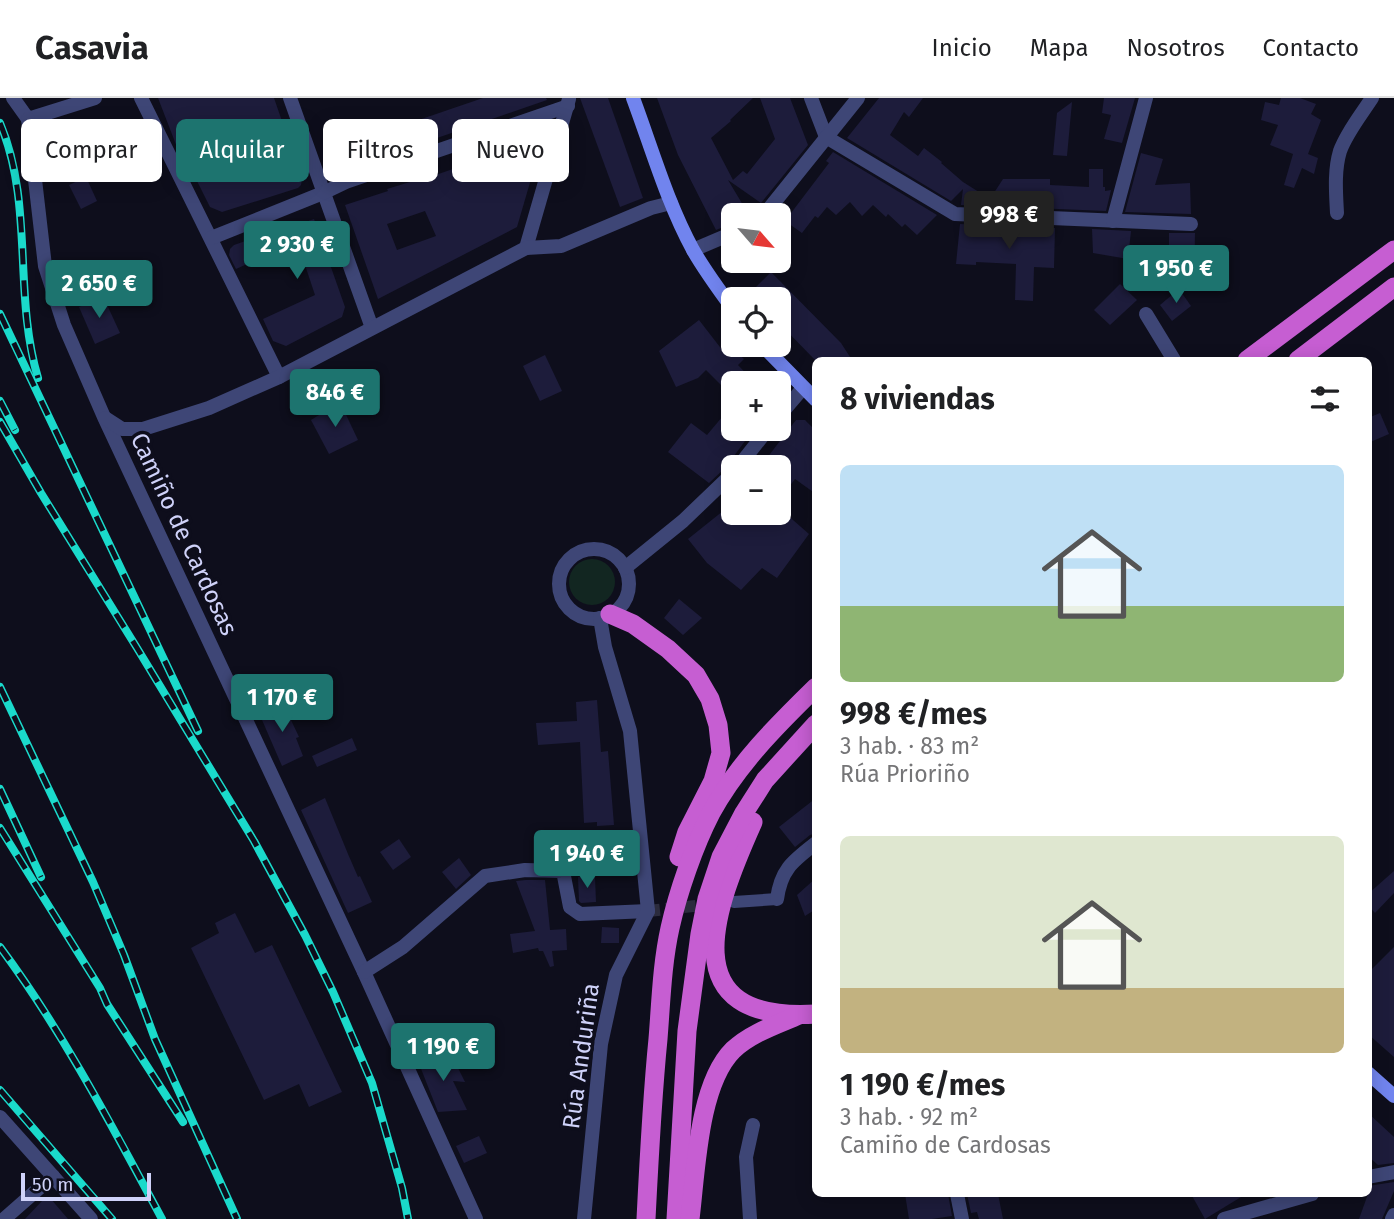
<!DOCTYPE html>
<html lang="es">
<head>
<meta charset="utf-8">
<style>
  body { margin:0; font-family:"Fira Sans",sans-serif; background:#f2f2f2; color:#202124; height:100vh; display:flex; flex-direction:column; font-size:26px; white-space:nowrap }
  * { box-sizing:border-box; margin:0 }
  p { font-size:23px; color:#757577 }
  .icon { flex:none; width:38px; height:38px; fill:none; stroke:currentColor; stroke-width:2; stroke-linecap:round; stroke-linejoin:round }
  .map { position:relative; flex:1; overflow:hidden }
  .sheet { position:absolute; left:812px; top:259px; width:560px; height:840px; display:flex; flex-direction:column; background:#fff; border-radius:10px; box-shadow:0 4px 18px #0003 }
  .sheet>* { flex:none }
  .banner { position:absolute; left:21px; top:21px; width:665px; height:63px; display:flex; gap:14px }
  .needle { width:46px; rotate:118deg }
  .fabs { position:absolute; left:721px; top:105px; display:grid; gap:14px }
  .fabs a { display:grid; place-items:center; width:70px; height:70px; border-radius:10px; background:#fff; box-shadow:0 4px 18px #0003; font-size:35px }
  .scale { position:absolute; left:21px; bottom:18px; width:130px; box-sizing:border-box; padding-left:7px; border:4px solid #cfd2f9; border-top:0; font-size:19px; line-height:24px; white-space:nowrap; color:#cfd2f9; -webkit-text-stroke:5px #0e0e1c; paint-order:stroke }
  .price { position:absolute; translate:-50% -60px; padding:0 16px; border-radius:7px; background:#1d746f; color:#fff; font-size:23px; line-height:46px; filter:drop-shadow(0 2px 4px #0008) }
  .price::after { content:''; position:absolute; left:50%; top:42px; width:21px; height:16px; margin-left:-10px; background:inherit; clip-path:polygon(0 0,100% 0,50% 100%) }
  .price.selected { background:#222; color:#fff }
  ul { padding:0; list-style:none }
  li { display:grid; align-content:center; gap:14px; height:371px; padding:0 28px }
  li span { display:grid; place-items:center; height:217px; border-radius:10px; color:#555 }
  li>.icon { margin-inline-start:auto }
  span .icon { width:126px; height:126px; fill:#fffc; stroke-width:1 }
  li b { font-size:30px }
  h2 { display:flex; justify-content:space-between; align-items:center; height:84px; padding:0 28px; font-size:30px }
  .chip { padding:0 24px; border-radius:10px; background:#fff; box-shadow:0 4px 18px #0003; font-size:24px; line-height:63px }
  .chip.selected { background:#1d746f; color:#fff }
  header { display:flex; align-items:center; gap:42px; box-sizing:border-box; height:98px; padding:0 35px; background:#fff; border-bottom:2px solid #e0e0e0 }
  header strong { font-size:33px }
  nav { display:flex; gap:38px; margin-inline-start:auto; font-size:24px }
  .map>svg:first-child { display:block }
</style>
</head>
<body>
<header>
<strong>Casavia</strong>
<nav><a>Inicio</a><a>Mapa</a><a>Nosotros</a><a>Contacto</a></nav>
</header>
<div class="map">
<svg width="1394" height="1121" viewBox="0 0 1394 1121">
  <rect width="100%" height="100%" fill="#0e0e1c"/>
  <circle fill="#122621" cx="592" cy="484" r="23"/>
  <g fill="#1d1c3b" fill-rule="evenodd">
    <path d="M 158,0 L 274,0 L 302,81 L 301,87 L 298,90 L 222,114 L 210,109 L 184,57 L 180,57 Z"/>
    <path d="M 483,0 L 546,0 L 547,2 L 336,75 L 328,53 Z"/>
    <path d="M 580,0 L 608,0 L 643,100 L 620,109 Z"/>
    <path d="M 657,0 L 753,0 L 730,22 L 731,23 L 711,40 L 733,82 L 743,73 L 747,76 L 775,41 L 760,0 L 790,0 L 808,47 L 761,105 L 728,82 L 749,117 L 733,117 L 733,125 L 716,132 L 678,57 Z"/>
    <path d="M 879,0 L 923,0 L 909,19 L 904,14 L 890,37 L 918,58 L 924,50 L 942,64 L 941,65 L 963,84 L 990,101 L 1003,81 L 1050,81 L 1050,87 L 1089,89 L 1089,71 L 1103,71 L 1103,89 L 1105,89 L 1105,93 L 1111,92 L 1106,113 L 961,107 L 963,91 L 951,103 L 847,40 Z"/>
    <path d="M 1104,0 L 1135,0 L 1122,45 L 1104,41 L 1111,17 L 1102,15 Z"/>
    <path d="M 1281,0 L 1300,0 L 1316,6 L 1311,16 L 1321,22 L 1308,56 L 1318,60 L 1314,76 L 1302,70 L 1294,90 L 1284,87 L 1293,56 L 1270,47 L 1278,27 L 1261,22 L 1265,4 L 1279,7 Z"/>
    <path d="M 1072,4 L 1067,58 L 1053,57 L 1057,15 Z"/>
    <path d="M 543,40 L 517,129 L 378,201 L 345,107 L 388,93 L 387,91 L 423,80 L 424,81 ZM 425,113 L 436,138 L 397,152 L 387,126 Z"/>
    <path d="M 833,54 L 937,117 L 917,137 L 905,126 L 902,129 L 888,116 L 886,119 L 873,107 L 862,118 L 850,104 L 836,117 L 827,109 L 818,120 L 815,118 L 802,135 L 785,123 L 829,65 L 826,63 Z"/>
    <path d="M 1141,55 L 1163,61 L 1155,87 L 1190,85 L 1191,116 L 1125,114 Z"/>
    <path d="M 86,79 L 97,103 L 81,111 L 69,87 Z"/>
    <path d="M 314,121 L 345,209 L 342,219 L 286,248 L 273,243 L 263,221 L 315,197 L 300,152 L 283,158 L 265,158 L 236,171 L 229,157 L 230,151 L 234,147 L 254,140 L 254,142 Z"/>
    <path d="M 960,126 L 1055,130 L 1054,170 L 1034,169 L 1033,203 L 1015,202 L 1016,166 L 976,164 L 976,167 L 956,166 Z"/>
    <path d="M 1092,131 L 1131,133 L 1128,161 L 1093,155 Z"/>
    <path d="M 1169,135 L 1195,135 L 1194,187 L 1175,191 L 1169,168 Z"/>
    <path d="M 733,145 L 733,167 L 724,149 Z"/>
    <path d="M 136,165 L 146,185 L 123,196 L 113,179 Z"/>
    <path d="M 771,174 L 841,245 L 852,262 L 815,262 L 779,225 L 779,201 L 744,201 Z"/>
    <path d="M 1120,186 L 1137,202 L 1110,227 L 1094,212 Z"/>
    <path d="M 1179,191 L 1191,208 L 1172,223 L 1160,207 Z"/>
    <path d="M 103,198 L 120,235 L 95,246 L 79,209 Z"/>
    <path d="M 699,222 L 723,253 L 728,247 L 744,261 L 738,267 L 755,285 L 733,285 L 733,299 L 706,272 L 698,280 L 676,289 L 659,253 Z"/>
    <path d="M 545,257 L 562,293 L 540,303 L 523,268 Z"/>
    <path d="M 340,304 L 358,342 L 329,356 L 311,322 Z"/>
    <path d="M 733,306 L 733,331 L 754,331 L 725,370 L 709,385 L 668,354 L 691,325 L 707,337 Z"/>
    <path d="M 1380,315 L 1389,336 L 1368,345 L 1368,320 Z"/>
    <path d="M 796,322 L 805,322 L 816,333 L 816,396 L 795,381 L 779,402 L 779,369 L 760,369 Z"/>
    <path d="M 733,405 L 733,415 L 785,415 L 809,436 L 777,480 L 762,470 L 741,492 L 707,465 L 688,441 Z"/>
    <path d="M 679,501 L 702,520 L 683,537 L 664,520 Z"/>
    <path d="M 597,602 L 601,654 L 608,653 L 614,727 L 597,728 L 597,724 L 584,725 L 580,644 L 538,647 L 536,625 L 577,623 L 576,604 Z"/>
    <path d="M 283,605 L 299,639 L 296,640 L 303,658 L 282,668 L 259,615 Z"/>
    <path d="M 352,640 L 357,652 L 317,669 L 312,658 Z"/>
    <path d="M 325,700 L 348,756 L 358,779 L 360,778 L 372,804 L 348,815 L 301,712 Z"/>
    <path d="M 816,700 L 816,735 L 810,737 L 795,749 L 779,729 Z"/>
    <path d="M 399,741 L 411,759 L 393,772 L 380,754 Z"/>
    <path d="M 459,760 L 471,777 L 456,791 L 442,774 Z"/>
    <path d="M 1394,773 L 1394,795 L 1375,815 L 1368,807 L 1368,796 Z"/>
    <path d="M 578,779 L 595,779 L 596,804 L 581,805 L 579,803 Z"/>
    <path d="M 816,780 L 816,811 L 805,818 L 797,797 Z"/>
    <path d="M 526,782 L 545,782 L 550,832 L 566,831 L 567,852 L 552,853 L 554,868 L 550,869 L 543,853 L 539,853 L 538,850 L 513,855 L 510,836 L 535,833 L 516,783 Z"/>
    <path d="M 235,815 L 255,855 L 272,847 L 342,994 L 309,1009 L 299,986 L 264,1002 L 191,850 L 219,835 L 215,825 Z"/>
    <path d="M 602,829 L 619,830 L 619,845 L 601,845 Z"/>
    <path d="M 1394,849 L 1394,959 L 1368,936 L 1368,875 Z"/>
    <path d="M 438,953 L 447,971 L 456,966 L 465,984 L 453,983 L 467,1012 L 438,1014 L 418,963 Z"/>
    <path d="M 1368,1015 L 1394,1039 L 1394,1065 L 1378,1067 L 1368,1058 Z"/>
    <path d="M 479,1038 L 487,1055 L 464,1065 L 456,1048 Z"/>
    <path d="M 1394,1084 L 1394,1093 L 1382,1121 L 1359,1121 L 1368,1096 L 1368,1088 Z"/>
    <path d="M 905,1096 L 948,1096 L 952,1118 L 932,1121 L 909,1121 Z"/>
    <path d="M 967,1096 L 998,1096 L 1003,1121 L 979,1121 L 977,1114 L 971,1115 Z"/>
    <path d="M 1191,1096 L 1246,1096 L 1205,1121 Z"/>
    <path d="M 50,1100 L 68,1121 L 25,1121 L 42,1103 Z"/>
  </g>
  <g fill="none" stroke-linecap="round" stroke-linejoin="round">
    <path stroke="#2b2b3d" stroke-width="12" stroke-dasharray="12 6" stroke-linecap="butt" d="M 648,813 L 713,806"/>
    <path stroke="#3e4676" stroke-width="12" d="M 734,804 L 777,801"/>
    <g stroke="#3e4676" stroke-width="14">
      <path d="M 13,0 L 28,21 L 95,0"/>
      <path d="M 141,0 L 279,279"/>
      <path d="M 290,0 L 372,230"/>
      <path d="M 811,0 L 826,39"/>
      <path d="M 28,21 L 45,168 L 64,227 L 104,319 L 364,874 L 476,1121"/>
      <path d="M 826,39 L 955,116 L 1191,126"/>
      <path d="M 1337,115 C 1336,95 1334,73 1340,53 C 1347,34 1361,17 1372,0"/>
      <path d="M 764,117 L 858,0"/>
      <path d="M 1113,123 L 1146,0"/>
      <path d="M 211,140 L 323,95 L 346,84 L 568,8"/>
      <path d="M 526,150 L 569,1"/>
      <path d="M 693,152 L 733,135"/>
      <path d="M 1146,216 L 1174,262"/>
      <path d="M 779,318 L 803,290"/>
      <path d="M 105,320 L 122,331 L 143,331 L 209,310 L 279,279 L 526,150 L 561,148 L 651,110 L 671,105"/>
      <path d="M 738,369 L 768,331"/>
      <circle cx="594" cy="486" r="35"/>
      <path d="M 625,470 L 683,423 L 733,375"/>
      <path d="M 777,801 C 781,771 793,763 816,745"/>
      <path d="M 364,874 L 403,849 L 485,778 L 525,772 L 563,773 L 570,809 L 580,816 L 648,813"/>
      <path d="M 0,1019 L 91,1121"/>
      <path d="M 1368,1079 L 1394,1074"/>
      <path d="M 4,1121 L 53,1078"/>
      <path d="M 584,1121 L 601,946 L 616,877 L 648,813 L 630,633 L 605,549 L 600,520"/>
      <path d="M 750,1121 L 746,1059 L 753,1027"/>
      <path d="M 1224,1121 L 1312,1096"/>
      <path d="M 1392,1121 L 1394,1117"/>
    </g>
    <path stroke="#3e4676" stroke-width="14" d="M 957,1096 L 962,1121"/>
    <g stroke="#7184ee" stroke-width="14">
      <path d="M 633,0 C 652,51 667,104 693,152 C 705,173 719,192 733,211"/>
      <path d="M 762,247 L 816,302"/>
      <path d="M 1368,975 L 1394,998"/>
    </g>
    <g stroke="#c65ed2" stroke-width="19">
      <path d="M 1247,262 L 1394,152"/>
      <path d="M 1298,262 L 1394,189"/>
      <path d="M 610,516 L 633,526 L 668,551 L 696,577 L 710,601 L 718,627 L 721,655 L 713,683 L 687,734 L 679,759"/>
      <path d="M 753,724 C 715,809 669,925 816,916"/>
      <path d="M 646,1121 C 649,1061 652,1001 658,941 C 661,904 662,866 670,830 C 678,794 694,748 711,715 C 737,667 777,627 816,589"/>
      <path d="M 676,1121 L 687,933 L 700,836 L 707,801 L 721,759 L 744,715 L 765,682 L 816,626"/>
      <path d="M 690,1121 C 696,1074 698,987 733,952 C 751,935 776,927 799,917"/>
    </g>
    <defs>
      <g id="rail">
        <path d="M 0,25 C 34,106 13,196 38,280"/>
        <path d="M 0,216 L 198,633"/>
        <path d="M 0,303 L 15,332"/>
        <path d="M 0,324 L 41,395 L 137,550 L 254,743 L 305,837 L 333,894 L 372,985 L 402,1090 L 408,1121"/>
        <path d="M 0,589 L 93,784 L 124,857 L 155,941 L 237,1121"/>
        <path d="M 0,691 L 41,779"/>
        <path d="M 0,730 L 100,890 L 107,906 L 183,1024"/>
        <path d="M 0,849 C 63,934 112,1028 162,1121"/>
        <path d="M 0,992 L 112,1121"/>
      </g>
    </defs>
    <use href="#rail" stroke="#1adacb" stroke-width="8"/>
    <use href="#rail" stroke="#0e0e1c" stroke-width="5" stroke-dasharray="16" stroke-linecap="butt"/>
  </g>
  <g text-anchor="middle" stroke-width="7" stroke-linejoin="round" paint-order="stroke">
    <g font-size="24" fill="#cfd2f9" stroke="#0e0e1c">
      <text transform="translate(184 436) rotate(65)" y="8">Camiño de Cardosas</text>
      <text transform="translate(581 958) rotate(-82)" y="8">Rúa Anduriña</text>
    </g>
  </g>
</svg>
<div class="fabs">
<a><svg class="needle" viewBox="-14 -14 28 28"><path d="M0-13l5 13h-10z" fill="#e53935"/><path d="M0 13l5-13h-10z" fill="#757577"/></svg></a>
<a><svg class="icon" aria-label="locate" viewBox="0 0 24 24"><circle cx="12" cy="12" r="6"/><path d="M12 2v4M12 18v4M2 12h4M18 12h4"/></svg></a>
<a>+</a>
<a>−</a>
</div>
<div class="scale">50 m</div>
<b class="price selected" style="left:1009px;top:153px">998 €</b>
<b class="price" style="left:297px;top:183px">2 930 €</b>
<b class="price" style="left:1176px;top:207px">1 950 €</b>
<b class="price" style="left:99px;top:222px">2 650 €</b>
<b class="price" style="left:335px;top:331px">846 €</b>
<b class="price" style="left:282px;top:636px">1 170 €</b>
<b class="price" style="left:587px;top:792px">1 940 €</b>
<b class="price" style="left:443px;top:985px">1 190 €</b>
<div class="banner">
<a class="chip">Comprar</a>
<a class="chip selected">Alquilar</a>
<a class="chip">Filtros</a>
<a class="chip">Nuevo</a>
</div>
<section class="sheet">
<h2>8 viviendas<svg class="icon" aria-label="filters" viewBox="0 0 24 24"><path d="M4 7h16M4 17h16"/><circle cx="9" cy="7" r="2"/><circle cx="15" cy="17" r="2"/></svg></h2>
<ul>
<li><span style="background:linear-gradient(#bfe0f5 65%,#8fb573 0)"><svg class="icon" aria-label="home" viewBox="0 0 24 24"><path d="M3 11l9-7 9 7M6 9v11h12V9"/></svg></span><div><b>998 €/mes</b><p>3 hab. · 83 m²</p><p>Rúa Prioriño</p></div></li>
<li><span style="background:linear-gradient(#dfe7d0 70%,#c2b280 0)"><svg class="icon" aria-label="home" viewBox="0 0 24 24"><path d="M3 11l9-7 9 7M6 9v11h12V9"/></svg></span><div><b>1 190 €/mes</b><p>3 hab. · 92 m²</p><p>Camiño de Cardosas</p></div></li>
</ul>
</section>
</div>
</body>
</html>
